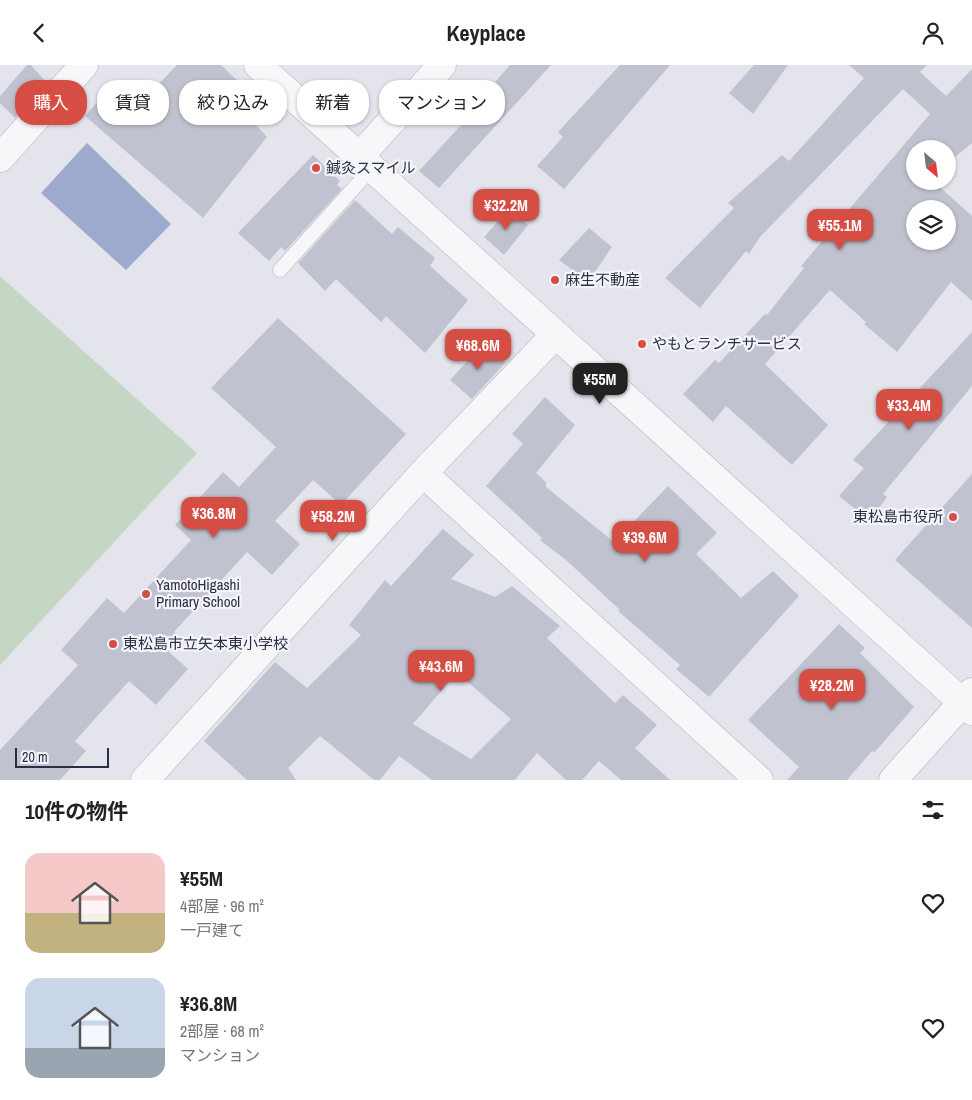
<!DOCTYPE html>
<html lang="ja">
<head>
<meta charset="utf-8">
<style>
  body { margin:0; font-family:"Archivo Narrow","Noto Sans JP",sans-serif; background:#f2f2f2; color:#222; height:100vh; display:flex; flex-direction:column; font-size:19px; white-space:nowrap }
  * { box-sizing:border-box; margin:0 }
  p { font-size:16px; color:#767676 }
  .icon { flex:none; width:28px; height:28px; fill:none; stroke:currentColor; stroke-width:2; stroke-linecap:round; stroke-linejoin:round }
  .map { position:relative; height:715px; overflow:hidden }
  .side { display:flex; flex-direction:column; background:#fff; flex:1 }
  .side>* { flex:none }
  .hud { position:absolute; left:15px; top:15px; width:500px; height:45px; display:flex; gap:10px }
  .needle { width:32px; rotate:152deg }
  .fabs { position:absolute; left:906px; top:75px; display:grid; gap:10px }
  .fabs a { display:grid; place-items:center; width:50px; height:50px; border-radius:50%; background:#fff; box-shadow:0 1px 4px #0004; font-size:25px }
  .scale { position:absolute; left:15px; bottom:12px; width:94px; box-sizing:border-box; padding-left:5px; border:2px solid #2a2e46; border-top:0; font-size:14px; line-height:18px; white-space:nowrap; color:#2a2e46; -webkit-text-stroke:4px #f4f5f9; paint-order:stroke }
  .price { position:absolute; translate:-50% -42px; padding:0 11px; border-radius:10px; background:#d64d43; color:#fff; font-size:16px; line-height:32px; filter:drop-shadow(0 1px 2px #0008) }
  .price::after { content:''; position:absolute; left:50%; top:30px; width:15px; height:11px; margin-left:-8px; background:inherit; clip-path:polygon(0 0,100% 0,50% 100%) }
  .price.active { background:#222; color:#fff }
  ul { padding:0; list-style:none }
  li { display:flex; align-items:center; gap:15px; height:125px; padding:0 25px }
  li span { display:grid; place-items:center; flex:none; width:140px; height:100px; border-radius:15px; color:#555 }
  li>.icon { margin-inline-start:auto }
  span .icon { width:60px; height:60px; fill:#fffc; stroke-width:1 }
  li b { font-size:21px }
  h2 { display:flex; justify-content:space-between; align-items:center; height:60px; padding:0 25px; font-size:21px }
  .tag { padding:0 18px; border-radius:20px; background:#fff; box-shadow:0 1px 4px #0004; font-size:18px; line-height:45px }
  .tag.active { background:#d64d43; color:#fff }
  header { display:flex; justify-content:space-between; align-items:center; height:65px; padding:0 25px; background:#fff; font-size:22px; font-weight:700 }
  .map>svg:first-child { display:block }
</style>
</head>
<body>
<header><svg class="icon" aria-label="back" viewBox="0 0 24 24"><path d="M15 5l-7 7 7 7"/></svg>Keyplace<svg class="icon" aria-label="person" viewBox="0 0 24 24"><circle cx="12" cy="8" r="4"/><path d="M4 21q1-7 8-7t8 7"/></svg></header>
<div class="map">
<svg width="972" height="715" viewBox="0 0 972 715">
  <rect width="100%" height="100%" fill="#e4e5ec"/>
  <path fill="#c5d7c4" d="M 0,211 L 197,388 L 0,600 Z"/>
  <path fill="#9daace" d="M 87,78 L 171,159 L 126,205 L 41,128 Z"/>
  <g fill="#c0c3cf" fill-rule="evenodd">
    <path d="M 27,0 L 31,0 L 47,18 L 15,53 L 0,38 L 0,31 Z"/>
    <path d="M 177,0 L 221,0 L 258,35 L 247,50 L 267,72 L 203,153 L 85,51 L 108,25 L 132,46 Z"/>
    <path d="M 510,0 L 551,0 L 439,123 L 419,106 L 493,25 L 490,23 Z"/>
    <path d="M 620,0 L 670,0 L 564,124 L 537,101 L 563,72 L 558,67 Z"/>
    <path d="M 754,0 L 788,0 L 753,49 L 729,28 Z"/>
    <path d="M 849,0 L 927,0 L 920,7 L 946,31 L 972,4 L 972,78 L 948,98 L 948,84 L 915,84 L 915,116 L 933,116 L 972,151 L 972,236 L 951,217 L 897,287 L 864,259 L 866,257 L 830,225 L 765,299 L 828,360 L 792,400 L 726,341 L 713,357 L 683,329 L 715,295 L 719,298 L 765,249 L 767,250 L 804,203 L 801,201 L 930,49 L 903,24 L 760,172 L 749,189 L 746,186 L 700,243 L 665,213 L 734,143 L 728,138 L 782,90 L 789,96 L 864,13 ZM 915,144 L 948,144 L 948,176 L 915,176 Z"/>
    <path d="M 313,90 L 340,116 L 337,120 L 342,124 L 285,186 L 281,182 L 269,196 L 238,168 Z"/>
    <path d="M 355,135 L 392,169 L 398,162 L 435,193 L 430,201 L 468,235 L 425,288 L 386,251 L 381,257 L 336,214 L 325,226 L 298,198 Z"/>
    <path d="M 510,142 L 528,160 L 504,190 L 484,172 Z"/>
    <path d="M 589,163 L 612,182 L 588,217 L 559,195 Z"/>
    <path d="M 278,253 L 406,369 L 341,440 L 313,415 L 275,456 L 300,479 L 272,510 L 247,487 L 174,567 L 180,573 L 168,586 L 188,604 L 156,640 L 129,616 L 75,676 L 86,686 L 60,715 L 0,715 L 0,685 L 78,600 L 61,585 L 107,533 L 124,548 L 191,475 L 175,460 L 223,407 L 239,422 L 276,382 L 211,323 Z"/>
    <path d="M 972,267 L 972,321 L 883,429 L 887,432 L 870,456 L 839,431 L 864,403 L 853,395 Z"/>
    <path d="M 484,278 L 506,297 L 472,334 L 450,315 Z"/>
    <path d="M 545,332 L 575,360 L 536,408 L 546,417 L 546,422 L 614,477 L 668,421 L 717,468 L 696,489 L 741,533 L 773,506 L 799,531 L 709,632 L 676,604 L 680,600 L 618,546 L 620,545 L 566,495 L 540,475 L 542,473 L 486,421 L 523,379 L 512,369 Z"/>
    <path d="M 972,409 L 972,563 L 895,495 Z"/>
    <path d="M 443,464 L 474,490 L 451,514 L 495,532 L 512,521 L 560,561 L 547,573 L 615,638 L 623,630 L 657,660 L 635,683 L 670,715 L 621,715 L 599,696 L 582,715 L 566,715 L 537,688 L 515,715 L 432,715 L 399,691 L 380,715 L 374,715 L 320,671 L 288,703 L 296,715 L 247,715 L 204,676 L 275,597 L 307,623 L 361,570 L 349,560 L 385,515 L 391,521 ZM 457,608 L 511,654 L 471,694 L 413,659 Z"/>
    <path d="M 839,559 L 865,583 L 860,588 L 914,642 L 874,688 L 872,686 L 847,715 L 787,715 L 799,702 L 748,655 Z"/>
  </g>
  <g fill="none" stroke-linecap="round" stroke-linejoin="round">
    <defs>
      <path id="service" d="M 280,205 L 371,104"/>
      <g id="minor">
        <path d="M 359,92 L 442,0"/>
        <path d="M 0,93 L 84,0"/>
        <path d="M 423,408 L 759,715"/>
        <path d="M 145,715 L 423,408 L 555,270"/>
      </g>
      <g id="tertiary">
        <path d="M 258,0 L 972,646"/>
        <path d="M 893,715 L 972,627"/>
      </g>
    </defs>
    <use href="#service" stroke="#acaeba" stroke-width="15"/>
    <use href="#minor" stroke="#acaeba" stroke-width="29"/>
    <use href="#tertiary" stroke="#acaeba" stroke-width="29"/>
    <use href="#service" stroke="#f7f7fa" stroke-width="14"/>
    <use href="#minor" stroke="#f7f7fa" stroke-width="28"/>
    <use href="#tertiary" stroke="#f7f7fa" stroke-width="28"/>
  </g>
  <g fill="#d64d43" stroke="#f4f5f9" stroke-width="2">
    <circle cx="316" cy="103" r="5"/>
    <circle cx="555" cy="215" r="5"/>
    <circle cx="642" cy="279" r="5"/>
    <circle cx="953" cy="452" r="5"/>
    <circle cx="146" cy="529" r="5"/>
    <circle cx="113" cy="579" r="5"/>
  </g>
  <g text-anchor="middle" stroke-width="4.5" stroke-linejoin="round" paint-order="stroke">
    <g font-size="15" fill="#2a2e46" stroke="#f4f5f9" text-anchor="start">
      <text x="326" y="108">鍼灸スマイル</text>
      <text x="565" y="220">麻生不動産</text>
      <text x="652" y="284">やもとランチサービス</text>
      <text x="943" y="457" text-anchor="end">東松島市役所</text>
      <text x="156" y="525">YamotoHigashi<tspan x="156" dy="17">Primary School</tspan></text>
      <text x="123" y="584">東松島市立矢本東小学校</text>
    </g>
  </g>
</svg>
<div class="fabs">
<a><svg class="needle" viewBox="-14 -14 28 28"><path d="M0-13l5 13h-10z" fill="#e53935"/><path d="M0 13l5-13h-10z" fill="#767676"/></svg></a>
<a><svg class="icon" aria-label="layers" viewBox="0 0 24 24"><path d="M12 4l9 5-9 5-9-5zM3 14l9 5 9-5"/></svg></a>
</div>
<div class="scale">20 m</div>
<b class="price" style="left:506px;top:166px">¥32.2M</b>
<b class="price" style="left:840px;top:186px">¥55.1M</b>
<b class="price" style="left:478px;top:306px">¥68.6M</b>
<b class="price active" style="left:600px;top:340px">¥55M</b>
<b class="price" style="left:909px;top:366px">¥33.4M</b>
<b class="price" style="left:214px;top:474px">¥36.8M</b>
<b class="price" style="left:333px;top:477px">¥58.2M</b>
<b class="price" style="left:645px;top:498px">¥39.6M</b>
<b class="price" style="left:441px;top:627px">¥43.6M</b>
<b class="price" style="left:832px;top:646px">¥28.2M</b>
<div class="hud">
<a class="tag active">購入</a>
<a class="tag">賃貸</a>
<a class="tag">絞り込み</a>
<a class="tag">新着</a>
<a class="tag">マンション</a>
</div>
</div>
<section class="side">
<h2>10件の物件<svg class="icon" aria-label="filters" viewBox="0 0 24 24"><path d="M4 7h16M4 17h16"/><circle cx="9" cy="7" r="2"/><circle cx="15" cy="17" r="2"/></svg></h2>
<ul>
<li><span style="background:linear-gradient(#f6c9c9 60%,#c2b280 0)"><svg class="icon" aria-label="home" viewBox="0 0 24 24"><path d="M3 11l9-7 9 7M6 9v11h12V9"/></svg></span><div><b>¥55M</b><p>4部屋 · 96 m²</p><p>一戸建て</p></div><svg class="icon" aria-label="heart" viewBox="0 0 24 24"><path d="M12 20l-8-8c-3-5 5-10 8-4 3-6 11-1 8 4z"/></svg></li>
<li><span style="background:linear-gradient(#c9d6e8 70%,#9aa5b1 0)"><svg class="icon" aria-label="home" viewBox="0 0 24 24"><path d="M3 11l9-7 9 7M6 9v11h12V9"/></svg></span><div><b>¥36.8M</b><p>2部屋 · 68 m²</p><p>マンション</p></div><svg class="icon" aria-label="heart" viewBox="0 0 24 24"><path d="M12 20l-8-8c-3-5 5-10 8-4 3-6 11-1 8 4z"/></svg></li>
</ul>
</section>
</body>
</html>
